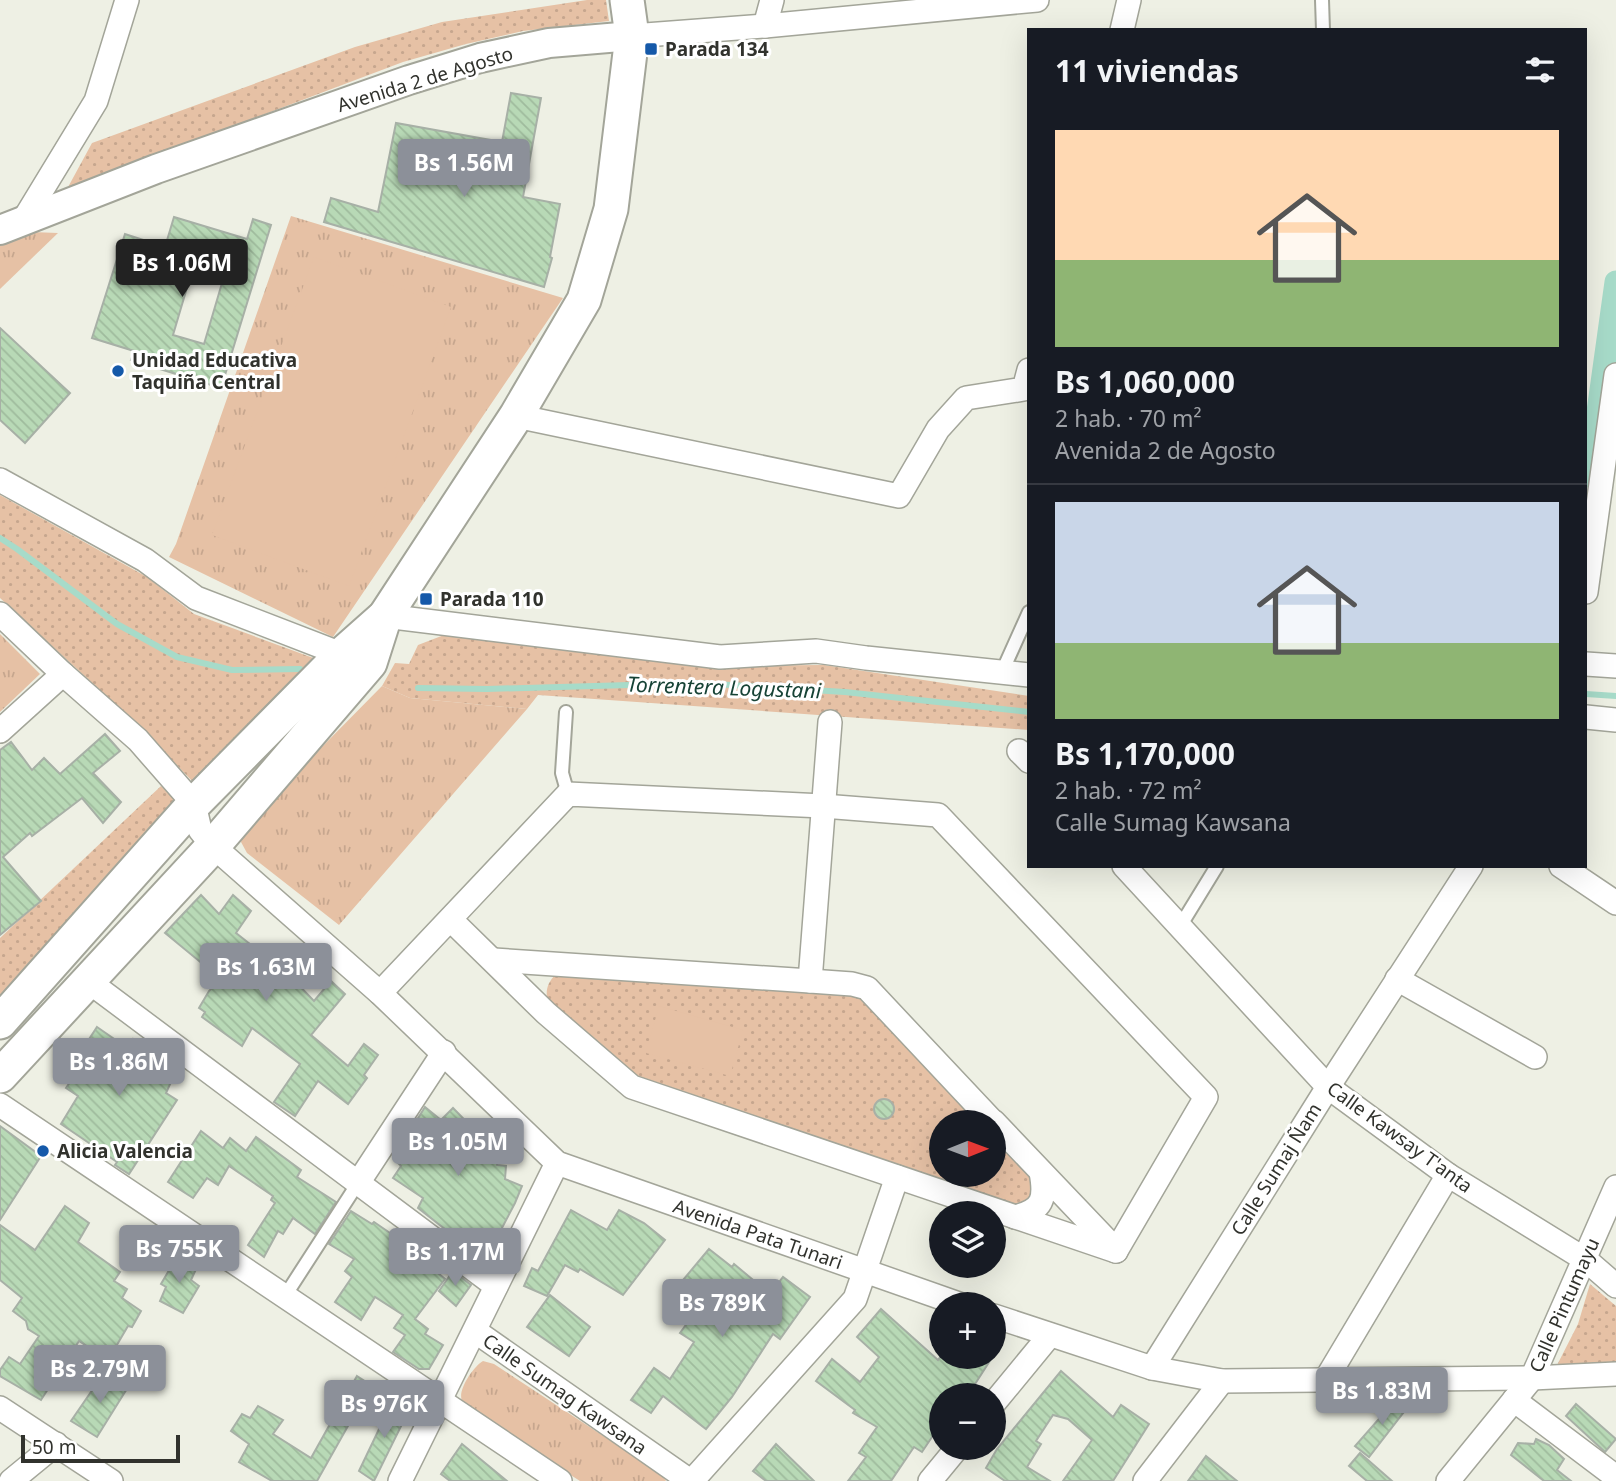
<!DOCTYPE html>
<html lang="es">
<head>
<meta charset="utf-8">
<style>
  body { margin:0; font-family:"Noto Sans",sans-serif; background:#20242c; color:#f1f3f6; height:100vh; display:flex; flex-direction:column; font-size:26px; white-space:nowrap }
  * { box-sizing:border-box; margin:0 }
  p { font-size:23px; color:#9ea1a6 }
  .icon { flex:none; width:38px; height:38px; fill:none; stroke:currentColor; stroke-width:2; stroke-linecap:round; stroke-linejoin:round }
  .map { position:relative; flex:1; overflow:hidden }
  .panel { position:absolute; left:1027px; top:28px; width:560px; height:840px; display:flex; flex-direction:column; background:#171b24; border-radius:0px; box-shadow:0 7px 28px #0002 }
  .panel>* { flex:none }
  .needle { width:46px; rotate:89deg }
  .controls { position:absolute; left:929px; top:1110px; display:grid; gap:14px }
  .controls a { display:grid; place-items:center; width:77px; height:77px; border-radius:50%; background:#171b24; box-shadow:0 7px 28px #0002; font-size:35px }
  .scale { position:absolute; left:21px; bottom:18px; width:159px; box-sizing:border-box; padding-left:7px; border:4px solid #31322d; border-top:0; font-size:19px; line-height:24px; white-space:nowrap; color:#31322d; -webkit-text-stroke:5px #fff; paint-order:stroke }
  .price { position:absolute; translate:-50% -60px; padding:0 16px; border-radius:7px; background:#8c9099; color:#fff; font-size:23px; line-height:46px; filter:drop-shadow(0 2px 4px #0008) }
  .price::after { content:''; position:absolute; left:50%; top:42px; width:21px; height:16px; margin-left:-10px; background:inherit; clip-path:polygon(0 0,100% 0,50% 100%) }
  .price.on { background:#222; color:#fff }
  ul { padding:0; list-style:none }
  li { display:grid; align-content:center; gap:14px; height:371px; padding:0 28px }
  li+li { border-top:2px solid #363941 }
  li span { display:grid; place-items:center; height:217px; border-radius:0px; color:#555 }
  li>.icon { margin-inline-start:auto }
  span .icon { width:126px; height:126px; fill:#fffc; stroke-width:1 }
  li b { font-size:30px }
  h2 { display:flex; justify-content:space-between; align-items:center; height:84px; padding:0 28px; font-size:30px }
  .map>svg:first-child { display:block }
</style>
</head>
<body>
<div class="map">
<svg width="1616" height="1481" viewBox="0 0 1616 1481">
  <defs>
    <pattern id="grass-dots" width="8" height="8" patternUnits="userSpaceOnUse" patternTransform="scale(1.75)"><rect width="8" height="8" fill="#e6c1a5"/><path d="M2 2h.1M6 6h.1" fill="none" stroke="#c6a68e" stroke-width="1.8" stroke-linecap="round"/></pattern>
    <pattern id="park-tufts" width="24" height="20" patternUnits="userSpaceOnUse" patternTransform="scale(1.75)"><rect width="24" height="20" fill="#e6c1a5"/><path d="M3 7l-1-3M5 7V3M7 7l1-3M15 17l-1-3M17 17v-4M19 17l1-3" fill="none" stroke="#c6a68e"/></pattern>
    <pattern id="building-back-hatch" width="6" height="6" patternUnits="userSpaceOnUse" patternTransform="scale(1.75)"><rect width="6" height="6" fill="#b8d9b6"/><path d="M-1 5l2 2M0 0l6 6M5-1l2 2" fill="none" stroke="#9fbb9d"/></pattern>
  </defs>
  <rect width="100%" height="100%" fill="#eef0e4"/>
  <g fill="url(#grass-dots)">
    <path d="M 587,0 L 606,0 L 609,21 L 523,31 L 466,44 L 403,62 L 67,189 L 92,143 L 355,47 L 442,22 Z"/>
    <path d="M 0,495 L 147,577 L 194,614 L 316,659 L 195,784 L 143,730 L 0,598 Z"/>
    <path d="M 444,635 L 713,666 L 824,665 L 1029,696 L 1029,730 L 538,695 L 527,709 L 410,698 L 382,686 L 395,663 L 409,664 L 418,645 Z"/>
    <path d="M 161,786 L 178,801 L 0,997 L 0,938 Z"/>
    <path d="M 556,974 L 863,995 L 979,1122 L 942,1122 L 942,1174 L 994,1174 L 994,1138 L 1038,1185 L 1038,1195 L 1018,1210 L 638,1080 L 548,1003 C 545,991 547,983 556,974 Z"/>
    <path d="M 1590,1284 L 1616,1306 L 1616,1365 L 1554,1371 L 1578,1324 Z"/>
  </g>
  <g fill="url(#park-tufts)">
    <path d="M 291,216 L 563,298 L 333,637 L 169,557 L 176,544 Z"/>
    <path d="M 32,232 L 58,233 L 0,289 L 0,243 Z"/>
    <path d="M 0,634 L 40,674 L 0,712 Z"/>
    <path d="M 382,686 L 410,698 L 527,709 L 339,925 L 247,853 L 241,842 L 243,827 Z"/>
    <path d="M 483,1361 L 494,1364 L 661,1474 L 666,1481 L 580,1481 L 469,1410 C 468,1408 462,1402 462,1401 C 457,1390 474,1366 483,1361 Z"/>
  </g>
  <g fill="#e6c1a5">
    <path d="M 314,257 L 451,307 L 349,586 L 212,535 Z"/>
    <path d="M 659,1006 L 743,1030 L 730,1076 L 646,1053 Z"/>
  </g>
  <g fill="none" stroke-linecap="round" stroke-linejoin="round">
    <g stroke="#a7dbc9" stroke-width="6">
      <path d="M 0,538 L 17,549 L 117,624 L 177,657 L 232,670 L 300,669"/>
      <path d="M 418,688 L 487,689 L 698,683 L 845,692 L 1029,712"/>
      <path d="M 1586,694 L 1616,696"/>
    </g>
    <path stroke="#a7dbc9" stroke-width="23" d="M 1586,476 L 1589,476 L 1616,282"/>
  </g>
  <g fill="url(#building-back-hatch)" stroke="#a7b0a6" stroke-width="2" fill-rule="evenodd">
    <path d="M 511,93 L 541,98 L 523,197 L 560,204 L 550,257 L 552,258 L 544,287 L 324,222 L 331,198 L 378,212 L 396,123 L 502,142 Z"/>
    <path d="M 174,217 L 247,239 L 253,219 L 271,225 L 221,388 L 131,360 L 134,351 L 92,338 L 125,234 L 165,247 ZM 199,247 L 230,256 L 204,344 L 173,335 Z"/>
    <path d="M 0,328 L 70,393 L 25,443 L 0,420 Z"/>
    <path d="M 105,734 L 120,751 L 93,773 L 121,802 L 103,823 L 82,798 L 32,836 L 30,833 L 3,857 L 41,901 L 0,935 L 0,750 L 11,742 L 32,770 L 44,758 L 60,774 Z"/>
    <path d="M 201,895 L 219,914 L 233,895 L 251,911 L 236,933 L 287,973 L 314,1001 L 331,981 L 345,994 L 311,1035 L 348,1066 L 364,1044 L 378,1055 L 364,1075 L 367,1078 L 348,1104 L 318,1081 L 295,1116 L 274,1102 L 300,1064 L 252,1028 L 242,1046 L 202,1017 L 205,1012 L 199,1008 L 209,991 L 221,979 L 165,933 Z"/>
    <path d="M 97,1027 L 123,1045 L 126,1040 L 130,1043 L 133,1039 L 144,1047 L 147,1044 L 164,1056 L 160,1062 L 164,1065 L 159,1073 L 171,1082 L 166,1093 L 177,1100 L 129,1174 L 115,1165 L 117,1162 L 61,1124 L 78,1096 L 66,1088 L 86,1059 L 82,1057 L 86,1052 L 83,1050 L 84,1047 Z"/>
    <circle cx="884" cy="1109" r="10"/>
    <path d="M 425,1107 L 441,1120 L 453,1108 L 499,1155 L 497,1165 L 506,1166 L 505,1179 L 522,1186 L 515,1203 L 492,1247 L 445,1229 L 418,1208 L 423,1198 L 393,1178 L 401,1166 L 398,1163 L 422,1128 L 415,1123 Z"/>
    <path d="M 0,1126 L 41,1156 L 0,1220 Z"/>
    <path d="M 201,1131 L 223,1148 L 230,1138 L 246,1151 L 256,1137 L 301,1170 L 297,1177 L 336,1202 L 315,1234 L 293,1218 L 283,1234 L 278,1231 L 264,1257 L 248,1245 L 275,1203 L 271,1200 L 273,1196 L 229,1166 L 218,1185 L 207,1178 L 193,1198 L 168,1182 Z"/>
    <path d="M 65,1206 L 89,1223 L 78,1242 L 120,1272 L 114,1281 L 127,1289 L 122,1298 L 141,1311 L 132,1327 L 128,1326 L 108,1360 L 79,1341 L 41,1400 L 0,1376 L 0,1370 L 9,1357 L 20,1364 L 39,1336 L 28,1329 L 26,1321 L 13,1311 L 22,1298 L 0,1280 L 0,1225 L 35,1250 Z"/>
    <path d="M 571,1210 L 607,1230 L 619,1210 L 644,1223 L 665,1240 L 623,1295 L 580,1269 L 578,1272 L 565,1265 L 547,1296 L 524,1286 L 532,1268 L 538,1271 Z"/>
    <path d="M 351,1211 L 372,1224 L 374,1222 L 422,1255 L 420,1258 L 445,1279 L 415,1319 L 428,1329 L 425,1334 L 443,1345 L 429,1369 L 419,1369 L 393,1352 L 405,1335 L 394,1328 L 403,1315 L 375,1297 L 361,1320 L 335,1302 L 352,1277 L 345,1271 L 354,1259 L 329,1244 Z"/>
    <path d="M 709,1249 L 732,1267 L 734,1264 L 770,1294 L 783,1277 L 810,1297 L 780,1339 L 773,1334 L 732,1397 L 706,1429 L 663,1396 L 651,1413 L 631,1400 L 654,1368 L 670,1379 L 694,1342 L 680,1333 L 707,1296 L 683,1280 Z"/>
    <path d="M 178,1255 L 197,1267 L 191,1280 L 199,1286 L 183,1313 L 160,1301 L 166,1287 L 161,1284 Z"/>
    <path d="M 453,1271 L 471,1285 L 456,1306 L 439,1291 Z"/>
    <path d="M 550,1295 L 590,1327 L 569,1356 L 527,1327 Z"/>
    <path d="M 881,1309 L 938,1360 L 941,1356 L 993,1356 L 968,1395 L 942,1395 L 942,1422 L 922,1452 L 914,1447 L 891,1481 L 848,1481 L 866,1457 L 859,1453 L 877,1427 L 853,1413 L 855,1410 L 816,1381 L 832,1359 L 860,1382 L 879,1357 L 857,1337 Z"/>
    <path d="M 1061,1371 L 1113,1417 L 1121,1405 L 1149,1424 L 1113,1481 L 1063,1481 L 1092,1440 L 1068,1419 L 1053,1415 L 1036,1441 L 1041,1444 L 1027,1467 L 1050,1481 L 1005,1481 L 986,1468 L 997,1449 Z"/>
    <path d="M 104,1373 L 128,1387 L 97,1437 L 71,1421 Z"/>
    <path d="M 357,1376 L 371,1385 L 317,1481 L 272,1481 L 239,1462 L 249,1444 L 231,1431 L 242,1414 L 250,1418 L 258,1406 L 283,1420 L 273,1434 L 311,1458 Z"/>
    <path d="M 1400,1395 L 1410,1404 L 1369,1457 L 1355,1446 Z"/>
    <path d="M 392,1402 L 399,1402 L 410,1408 L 374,1481 L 359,1471 Z"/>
    <path d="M 1576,1404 L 1616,1439 L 1605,1452 L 1566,1416 Z"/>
    <path d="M 1536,1439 L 1549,1445 L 1564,1459 L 1557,1470 L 1571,1481 L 1544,1481 L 1511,1455 L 1518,1443 L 1534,1444 Z"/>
    <path d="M 462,1444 L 507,1481 L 450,1481 L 441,1474 Z"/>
    <path d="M 776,1444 L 814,1481 L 766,1481 L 753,1471 Z"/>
    <path d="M 1360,1453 L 1392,1481 L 1367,1481 L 1349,1466 Z"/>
    <path d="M 1206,1456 L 1237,1481 L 1188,1481 Z"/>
  </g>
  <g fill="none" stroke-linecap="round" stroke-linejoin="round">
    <defs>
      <g id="service">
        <path d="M 1322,0 L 1323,30"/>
        <path d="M 1002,672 L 1029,612"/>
        <path d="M 566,712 L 562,773 L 568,794"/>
        <path d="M 1179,928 L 1217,866"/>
        <path d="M 285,1296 L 358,1183"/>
      </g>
      <g id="minor">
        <path d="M 765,26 L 772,0"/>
        <path d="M 1122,30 L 1129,0"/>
        <path d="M 632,36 L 765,26 L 1037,0"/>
        <path d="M 23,221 L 96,101 L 127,0"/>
        <path d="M 516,416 L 899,496 L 938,429 L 966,398 L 1024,389 L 1029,370"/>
        <path d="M 0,480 L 145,560 L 196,598 L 354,659"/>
        <path d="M 1586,592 L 1616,375"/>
        <path d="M 0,614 L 63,674 L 138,740 L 194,804 L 200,830 L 213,846 L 380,993 L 557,1163 L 959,1304"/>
        <path d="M 385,616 L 720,657 L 816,651 L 866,658 L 1029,675"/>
        <path d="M 1586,664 L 1616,666"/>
        <path d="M 1586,717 L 1616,720"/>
        <path d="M 0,731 L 63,674"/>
        <path d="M 1019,751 L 1029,761"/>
        <path d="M 1124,866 L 1328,1087 L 1448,1175 L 1586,1260 L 1616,1286"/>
        <path d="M 1561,866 L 1616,903"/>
        <path d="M 451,920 L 546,1013 L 632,1087 L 1116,1251"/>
        <path d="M 494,960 L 810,981 L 852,984 L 867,988 L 993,1122"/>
        <path d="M 1397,979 L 1535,1057"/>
        <path d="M 88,981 L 496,1286"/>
        <path d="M 810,981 L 830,722"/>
        <path d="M 380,993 L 568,794 L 823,806 L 938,815 L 1206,1097 L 1116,1251"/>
        <path d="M 0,1105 L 560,1481"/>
        <path d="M 994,1122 L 1114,1248"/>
        <path d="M 358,1183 L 444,1052"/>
        <path d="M 1015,1217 C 1043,1210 1046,1199 1041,1172"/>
        <path d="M 994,1316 L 1152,1368 L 1222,1381 L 1532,1378 L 1616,1374"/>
        <path d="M 475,1331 L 690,1481"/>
        <path d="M 1152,1368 L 1328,1087 L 1471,866"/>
        <path d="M 1325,1381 L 1448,1175"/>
        <path d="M 1514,1400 L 1616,1477"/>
        <path d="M 994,1403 L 1050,1335"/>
        <path d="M 0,1408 L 111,1481"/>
        <path d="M 11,1481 L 56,1444"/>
        <path d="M 400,1481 L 557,1163"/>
        <path d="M 692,1481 L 855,1299 L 897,1177"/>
        <path d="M 930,1481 L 958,1447"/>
        <path d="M 1145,1481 L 1222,1381"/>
        <path d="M 1448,1481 L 1532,1378 L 1616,1187"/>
      </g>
      <path id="tertiary" d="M 0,230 L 156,169 L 409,80 L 480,58 L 549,43 L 632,36"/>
      <g id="secondary">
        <path d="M 0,1022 L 194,804 L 341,655 L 385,616 L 516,416 L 584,300 L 611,209 L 632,36 L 627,0"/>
        <path d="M 0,1076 L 213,846 L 370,663 L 385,616"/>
      </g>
    </defs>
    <use href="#service" stroke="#a3a599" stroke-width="16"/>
    <use href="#minor" stroke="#a3a599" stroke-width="26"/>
    <use href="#tertiary" stroke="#a3a599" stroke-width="32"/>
    <use href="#secondary" stroke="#a3a599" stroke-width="37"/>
    <use href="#service" stroke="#fff" stroke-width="12"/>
    <use href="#minor" stroke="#fff" stroke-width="23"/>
    <use href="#tertiary" stroke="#fff" stroke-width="28"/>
    <use href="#secondary" stroke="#fff" stroke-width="33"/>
  </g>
  <g fill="#1559a9" stroke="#fff" stroke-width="2.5">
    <rect x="644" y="42" width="14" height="14" rx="3.5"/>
    <circle cx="118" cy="371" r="7"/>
    <rect x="419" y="592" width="14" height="14" rx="3.5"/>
    <circle cx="43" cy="1151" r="7"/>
  </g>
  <g text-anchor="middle" stroke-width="6" stroke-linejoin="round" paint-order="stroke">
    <g font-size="19" font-weight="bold" fill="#31322d" stroke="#fff" text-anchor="start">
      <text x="665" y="56">Parada 134</text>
      <text x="132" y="367">Unidad Educativa<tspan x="132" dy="22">Taquiña Central</tspan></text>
      <text x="440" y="606">Parada 110</text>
      <text x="57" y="1158">Alicia Valencia</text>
    </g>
    <g font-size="19" fill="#31322d" stroke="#fff">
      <text transform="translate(425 79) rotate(-17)" y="7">Avenida 2 de Agosto</text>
      <text transform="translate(1400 1137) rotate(36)" y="7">Calle Kawsay T'anta</text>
      <text transform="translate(1276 1169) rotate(-58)" y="7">Calle Sumaj Ñam</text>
      <text transform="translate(758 1234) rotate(19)" y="7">Avenida Pata Tunari</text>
      <text transform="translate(1564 1305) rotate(-66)" y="7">Calle Pintumayu</text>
      <text transform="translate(565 1394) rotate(35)" y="7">Calle Sumag Kawsana</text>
    </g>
    <g font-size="21" font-style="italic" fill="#174336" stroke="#fff">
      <text transform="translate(724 688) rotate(2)" y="7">Torrentera Logustani</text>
    </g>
  </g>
</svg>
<div class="controls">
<a><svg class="needle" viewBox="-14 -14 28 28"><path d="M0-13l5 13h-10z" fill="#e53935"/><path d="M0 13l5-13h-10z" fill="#9ea1a6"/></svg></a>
<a><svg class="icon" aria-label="layers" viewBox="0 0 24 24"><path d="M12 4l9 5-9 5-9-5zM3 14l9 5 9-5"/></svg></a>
<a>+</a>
<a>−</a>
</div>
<div class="scale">50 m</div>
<b class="price" style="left:464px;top:199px">Bs 1.56M</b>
<b class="price on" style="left:182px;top:299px">Bs 1.06M</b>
<b class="price" style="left:266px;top:1003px">Bs 1.63M</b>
<b class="price" style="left:119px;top:1098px">Bs 1.86M</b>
<b class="price" style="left:458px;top:1178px">Bs 1.05M</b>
<b class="price" style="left:179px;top:1285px">Bs 755K</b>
<b class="price" style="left:455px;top:1288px">Bs 1.17M</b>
<b class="price" style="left:722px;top:1339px">Bs 789K</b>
<b class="price" style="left:100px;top:1405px">Bs 2.79M</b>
<b class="price" style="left:1382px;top:1427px">Bs 1.83M</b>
<b class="price" style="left:384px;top:1440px">Bs 976K</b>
<section class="panel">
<h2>11 viviendas<svg class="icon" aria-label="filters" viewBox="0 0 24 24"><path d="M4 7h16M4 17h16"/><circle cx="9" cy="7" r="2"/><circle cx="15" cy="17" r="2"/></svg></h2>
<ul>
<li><span style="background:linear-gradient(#ffd9b3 60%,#8fb573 0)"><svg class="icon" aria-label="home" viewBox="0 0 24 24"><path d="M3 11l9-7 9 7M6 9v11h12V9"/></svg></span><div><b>Bs 1,060,000</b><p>2 hab. · 70 m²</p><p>Avenida 2 de Agosto</p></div></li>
<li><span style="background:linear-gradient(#c9d6e8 65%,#8fb573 0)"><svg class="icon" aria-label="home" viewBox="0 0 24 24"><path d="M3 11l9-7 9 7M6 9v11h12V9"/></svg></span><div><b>Bs 1,170,000</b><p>2 hab. · 72 m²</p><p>Calle Sumag Kawsana</p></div></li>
</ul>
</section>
</div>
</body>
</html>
